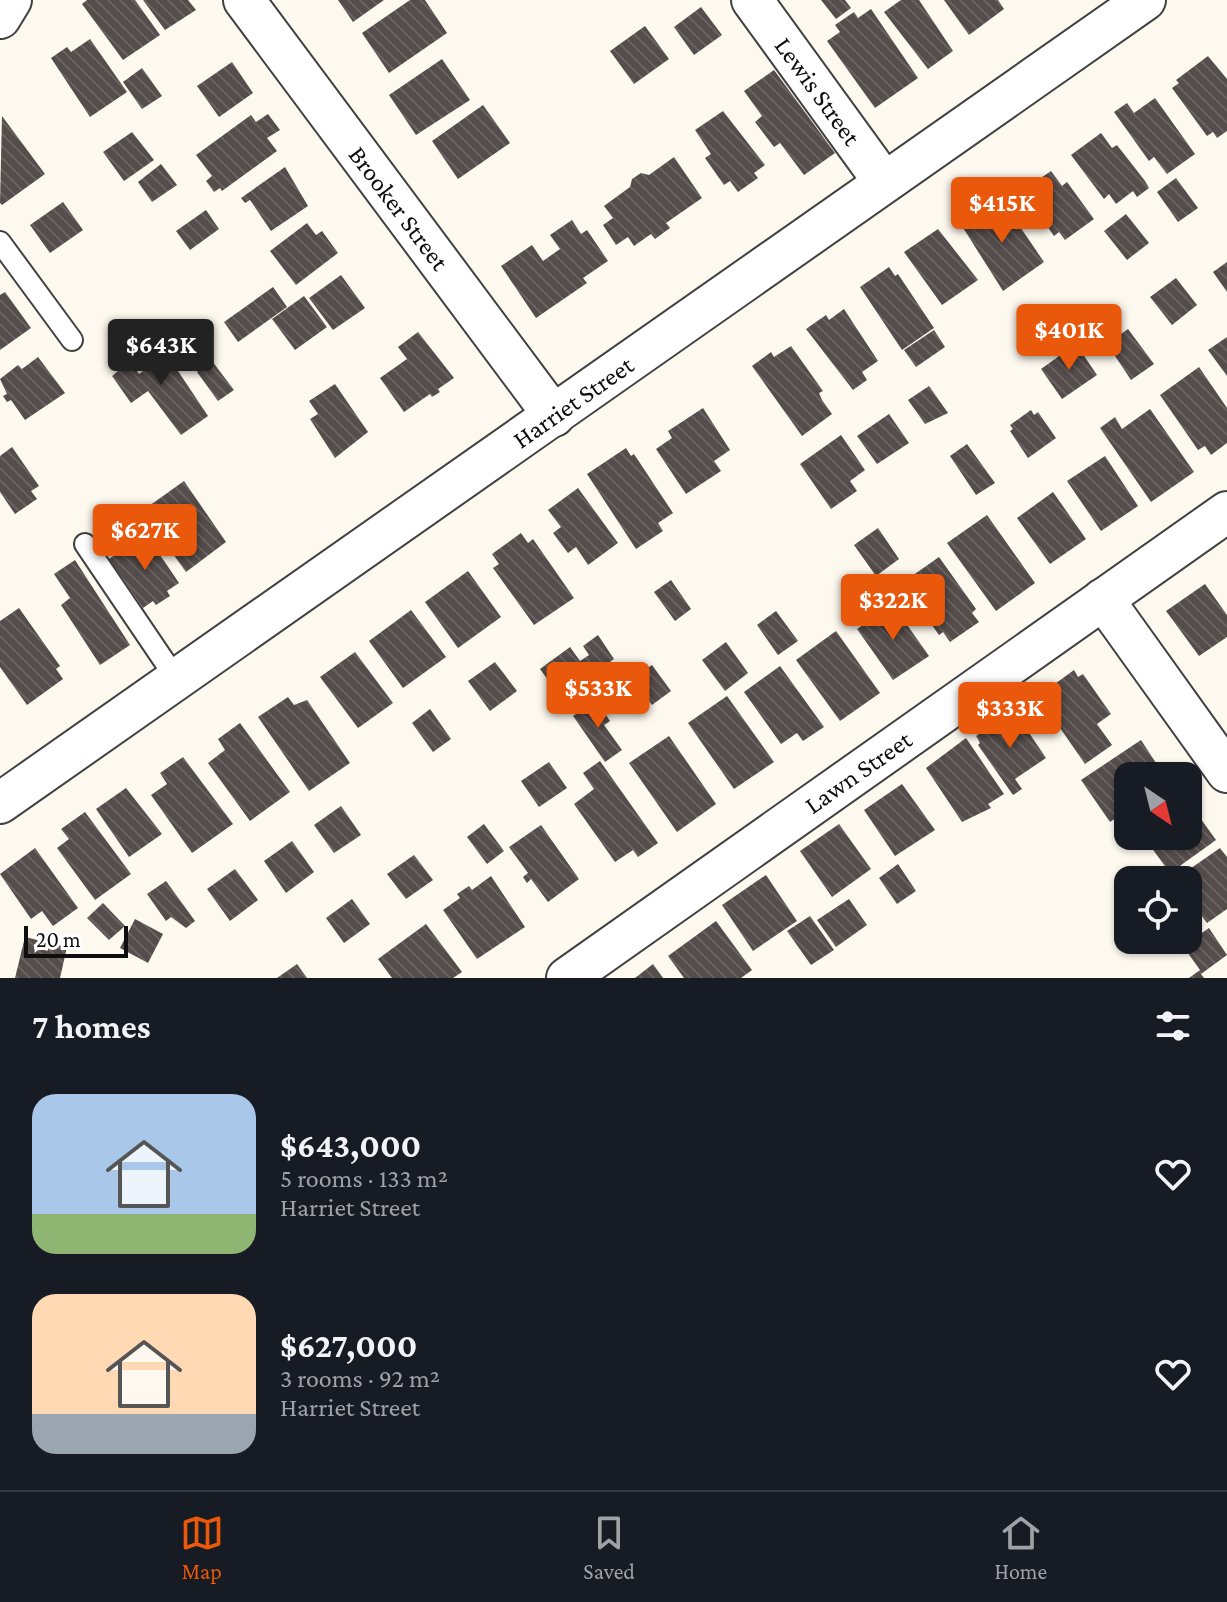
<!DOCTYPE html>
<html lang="en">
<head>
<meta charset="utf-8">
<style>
  body { margin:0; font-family:"Crimson Pro",serif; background:#20242c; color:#f1f3f6; height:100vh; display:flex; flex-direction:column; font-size:30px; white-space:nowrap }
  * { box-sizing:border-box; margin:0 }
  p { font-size:26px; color:#9ea1a6 }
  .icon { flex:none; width:44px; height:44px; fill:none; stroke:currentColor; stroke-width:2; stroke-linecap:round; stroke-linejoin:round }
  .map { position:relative; height:978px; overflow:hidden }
  .side { display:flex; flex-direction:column; background:#171b24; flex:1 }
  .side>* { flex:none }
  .needle { width:52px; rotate:145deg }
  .controls { position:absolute; left:1114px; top:762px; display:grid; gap:16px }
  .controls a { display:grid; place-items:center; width:88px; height:88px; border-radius:16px; background:#171b24; box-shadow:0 2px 6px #0004; font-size:40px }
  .scale { position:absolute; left:24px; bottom:20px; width:104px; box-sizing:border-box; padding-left:8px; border:4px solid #0e0e0e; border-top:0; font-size:22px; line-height:28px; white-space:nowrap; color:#0e0e0e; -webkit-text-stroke:6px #fff; paint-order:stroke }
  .price { position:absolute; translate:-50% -68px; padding:0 18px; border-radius:8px; background:#ea580c; color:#fff; font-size:26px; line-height:52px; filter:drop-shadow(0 2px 4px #0008) }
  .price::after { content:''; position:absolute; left:50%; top:48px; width:24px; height:18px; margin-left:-12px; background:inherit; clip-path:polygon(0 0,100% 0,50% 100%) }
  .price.selected { background:#222; color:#fff }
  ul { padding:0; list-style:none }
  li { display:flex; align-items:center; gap:24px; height:200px; padding:0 32px }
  li span { display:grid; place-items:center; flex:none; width:224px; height:160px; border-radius:24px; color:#555 }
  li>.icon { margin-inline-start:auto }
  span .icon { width:96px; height:96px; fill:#fffc; stroke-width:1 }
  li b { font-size:34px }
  h2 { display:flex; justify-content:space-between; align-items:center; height:96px; padding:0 32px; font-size:34px }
  .tab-bar { display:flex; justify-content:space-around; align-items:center; height:112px; border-top:2px solid #363941; background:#171b24; font-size:22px; color:#9ea1a6 }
  .tab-bar a { display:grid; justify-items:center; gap:4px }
  .tab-bar .selected { color:#ea580c }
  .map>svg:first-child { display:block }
</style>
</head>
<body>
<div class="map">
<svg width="1227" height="978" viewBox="0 0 1227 978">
  <defs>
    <pattern id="building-back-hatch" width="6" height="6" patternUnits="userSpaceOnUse" patternTransform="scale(2)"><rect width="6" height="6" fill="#554d4b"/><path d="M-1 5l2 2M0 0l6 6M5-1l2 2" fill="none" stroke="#696261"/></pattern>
  </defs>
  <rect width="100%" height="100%" fill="#fef9ef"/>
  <g fill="url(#building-back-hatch)">
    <path d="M 87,0 L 135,0 L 160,35 L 123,60 L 82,4 Z"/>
    <path d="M 143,0 L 188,0 L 196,10 L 165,30 Z"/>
    <path d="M 338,0 L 384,0 L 353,22 Z"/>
    <path d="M 410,0 L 425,0 L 447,33 L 389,73 L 362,33 Z"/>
    <path d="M 821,0 L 845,0 L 851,8 L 836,19 Z"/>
    <path d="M 901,0 L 919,0 L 953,51 L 928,69 L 884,12 Z"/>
    <path d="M 944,0 L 998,0 L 1004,9 L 969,35 Z"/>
    <path d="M 701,7 L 722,35 L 694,55 L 674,27 Z"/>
    <path d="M 871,9 L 918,78 L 875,108 L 827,41 L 840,32 L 835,25 L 854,12 L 858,18 Z"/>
    <path d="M 645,26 L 669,59 L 634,84 L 610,51 Z"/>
    <path d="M 90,39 L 127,92 L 90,117 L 51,58 L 67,47 L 71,52 Z"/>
    <path d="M 1208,56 L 1227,79 L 1227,131 L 1217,138 L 1213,132 L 1207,136 L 1172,88 L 1179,83 L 1176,80 Z"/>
    <path d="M 442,59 L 470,100 L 416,135 L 389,95 Z"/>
    <path d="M 232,62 L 253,93 L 219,117 L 197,86 Z"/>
    <path d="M 142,68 L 162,96 L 142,109 L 123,82 Z"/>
    <path d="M 774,70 L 835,153 L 804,175 L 780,143 L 774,147 L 755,122 L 762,116 L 744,91 Z"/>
    <path d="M 1155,98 L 1195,154 L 1167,174 L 1154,157 L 1149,161 L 1114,112 L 1127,103 L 1134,113 Z"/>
    <path d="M 483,105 L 510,143 L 458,179 L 432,141 Z"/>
    <path d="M 723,111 L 765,165 L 754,173 L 758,178 L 738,192 L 730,181 L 724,185 L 705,158 L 711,154 L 695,130 Z"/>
    <path d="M 268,114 L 280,130 L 267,138 L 277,151 L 222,191 L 220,188 L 214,192 L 206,181 L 212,176 L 196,155 L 251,115 L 256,122 Z"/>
    <path d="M 2,116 L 45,174 L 2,205 L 0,203 Z"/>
    <path d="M 132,132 L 154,160 L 124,181 L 103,152 Z"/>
    <path d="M 1101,133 L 1112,148 L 1117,145 L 1145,181 L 1149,188 L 1137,197 L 1133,191 L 1116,204 L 1109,194 L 1104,199 L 1071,155 Z"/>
    <path d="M 674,157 L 702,198 L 666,223 L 670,228 L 655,239 L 651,234 L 634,246 L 628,237 L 616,245 L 603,225 L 613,218 L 604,206 L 630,187 L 632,179 L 641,173 L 649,175 Z"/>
    <path d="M 161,164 L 177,185 L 152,202 L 138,182 Z"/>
    <path d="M 285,167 L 308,206 L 271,231 L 250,200 L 245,203 L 241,198 Z"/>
    <path d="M 1051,171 L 1062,186 L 1067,182 L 1094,219 L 1065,240 L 1059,232 L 1054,236 L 1022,191 Z"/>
    <path d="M 1176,178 L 1198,208 L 1178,222 L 1157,192 Z"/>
    <path d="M 1002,200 L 1044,262 L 1003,291 L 960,223 L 979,210 L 982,214 Z"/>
    <path d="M 63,202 L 83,230 L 50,253 L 30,225 Z"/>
    <path d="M 206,210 L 219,229 L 190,250 L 176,231 Z"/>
    <path d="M 1126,214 L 1149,243 L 1127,260 L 1104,231 Z"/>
    <path d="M 572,220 L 581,234 L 587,230 L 608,261 L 583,278 L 587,283 L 536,318 L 501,266 L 532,245 L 543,261 L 560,249 L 550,235 Z"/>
    <path d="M 307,223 L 316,235 L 322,231 L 338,253 L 296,285 L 270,251 Z"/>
    <path d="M 938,229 L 978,280 L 942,305 L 904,252 Z"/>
    <path d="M 1227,262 L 1227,292 L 1213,272 Z"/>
    <path d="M 889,267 L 895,276 L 898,274 L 934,328 L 902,350 L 860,287 Z"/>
    <path d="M 341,275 L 365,308 L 333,330 L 309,298 Z"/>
    <path d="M 1176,278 L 1197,305 L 1172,325 L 1150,297 Z"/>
    <path d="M 273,287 L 287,307 L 238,342 L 224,322 Z"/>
    <path d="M 5,292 L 31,328 L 0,350 L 0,295 Z"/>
    <path d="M 304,296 L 327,327 L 295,350 L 272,319 Z"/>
    <path d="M 844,309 L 878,361 L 862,372 L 867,380 L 853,390 L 806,329 L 826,315 L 829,320 Z"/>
    <path d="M 1128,329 L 1154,364 L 1131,380 L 1107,344 Z"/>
    <path d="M 934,330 L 945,347 L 916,367 L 904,350 Z"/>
    <path d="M 418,332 L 454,378 L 438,389 L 440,392 L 432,397 L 430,394 L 404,412 L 380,378 L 407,359 L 398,347 Z"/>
    <path d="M 161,336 L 168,347 L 137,371 L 139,374 L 163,357 L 173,370 L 176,368 L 208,416 L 181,435 L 148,391 L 131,403 L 112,376 Z"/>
    <path d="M 1227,337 L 1227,376 L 1208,350 Z"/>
    <path d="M 1076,344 L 1097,375 L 1062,399 L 1041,369 Z"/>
    <path d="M 791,346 L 823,391 L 819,393 L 822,400 L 832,414 L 802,436 L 752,366 L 771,352 L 774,357 Z"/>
    <path d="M 38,357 L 65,393 L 25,420 L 11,400 L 7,402 L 3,396 L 7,394 L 0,379 L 18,365 L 22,369 Z"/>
    <path d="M 212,361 L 234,390 L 218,401 L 197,372 Z"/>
    <path d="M 1199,367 L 1227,408 L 1227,443 L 1211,455 L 1205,446 L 1198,450 L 1160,395 Z"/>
    <path d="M 335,384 L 368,432 L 335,458 L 310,419 L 318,414 L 309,401 Z"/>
    <path d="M 929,386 L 948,413 L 925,424 L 908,400 Z"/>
    <path d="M 703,408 L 730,450 L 714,461 L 721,471 L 686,494 L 656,449 L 672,438 L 668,431 Z"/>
    <path d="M 1150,409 L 1194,472 L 1151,502 L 1100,428 L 1115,417 L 1122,429 Z"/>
    <path d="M 1031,410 L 1034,415 L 1038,412 L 1056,438 L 1028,458 L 1010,431 L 1013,429 L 1010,425 Z"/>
    <path d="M 889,414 L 909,443 L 877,464 L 857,436 Z"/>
    <path d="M 841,435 L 865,470 L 850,481 L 857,491 L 831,509 L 800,464 Z"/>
    <path d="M 967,444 L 995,483 L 976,495 L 950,456 Z"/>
    <path d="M 12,447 L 39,486 L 31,491 L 37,499 L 15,514 L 0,492 L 0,456 Z"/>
    <path d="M 626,448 L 631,456 L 634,454 L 673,513 L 658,523 L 663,531 L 636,549 L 587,474 Z"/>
    <path d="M 1105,456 L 1138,506 L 1101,531 L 1067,481 Z"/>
    <path d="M 184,481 L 226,542 L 186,572 L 142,511 Z"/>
    <path d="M 578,488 L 618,543 L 588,565 L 576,547 L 568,553 L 553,533 L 561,527 L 548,510 Z"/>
    <path d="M 1053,492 L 1086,539 L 1050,564 L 1017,518 Z"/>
    <path d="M 987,515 L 1035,583 L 996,611 L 947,543 Z"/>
    <path d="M 878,528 L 899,559 L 876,576 L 854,545 Z"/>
    <path d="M 521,533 L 528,543 L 533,539 L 574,598 L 534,625 L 493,568 L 499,564 L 492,554 Z"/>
    <path d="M 146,534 L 179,583 L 167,591 L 170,596 L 156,605 L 153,601 L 143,608 L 109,559 Z"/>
    <path d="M 939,557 L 976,609 L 972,613 L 979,622 L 950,642 L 943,632 L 939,635 L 902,583 Z"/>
    <path d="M 75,560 L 130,645 L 100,665 L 61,605 L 70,598 L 54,574 Z"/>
    <path d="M 468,571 L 501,617 L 458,648 L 425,602 Z"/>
    <path d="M 671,580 L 691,609 L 675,621 L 654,592 Z"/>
    <path d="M 1205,584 L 1227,615 L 1227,637 L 1199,656 L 1166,611 Z"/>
    <path d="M 893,605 L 929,656 L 893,680 L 857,629 Z"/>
    <path d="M 19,608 L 60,666 L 56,669 L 63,679 L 27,705 L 0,667 L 0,621 Z"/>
    <path d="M 411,610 L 446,657 L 403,688 L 369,641 Z"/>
    <path d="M 776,611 L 798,641 L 778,655 L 757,625 Z"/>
    <path d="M 836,631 L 880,693 L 840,721 L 796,660 Z"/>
    <path d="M 598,635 L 614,659 L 561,698 L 540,669 L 570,647 L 580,661 L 589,655 L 583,646 Z"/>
    <path d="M 726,642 L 748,673 L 725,691 L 702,660 Z"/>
    <path d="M 355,652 L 393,703 L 358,728 L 320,677 Z"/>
    <path d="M 495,662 L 517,691 L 490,711 L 468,681 Z"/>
    <path d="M 652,665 L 671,691 L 652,705 L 633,678 Z"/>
    <path d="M 780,666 L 824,727 L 803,741 L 797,733 L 781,744 L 744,692 Z"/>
    <path d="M 1074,670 L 1078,677 L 1083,674 L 1111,714 L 1097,724 L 1112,745 L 1085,764 L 1042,702 L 1045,699 L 1041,694 Z"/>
    <path d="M 727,696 L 774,762 L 734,789 L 688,723 Z"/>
    <path d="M 288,697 L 294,705 L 307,700 L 350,763 L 309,791 L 258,717 Z"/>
    <path d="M 596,700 L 610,721 L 604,725 L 622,750 L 605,762 L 573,716 Z"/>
    <path d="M 430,709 L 451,739 L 433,752 L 412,723 Z"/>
    <path d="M 1010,713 L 1015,720 L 1019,718 L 1046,758 L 1015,779 L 1022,789 L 1013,795 L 978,745 L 980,743 L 976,736 Z"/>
    <path d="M 240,723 L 290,792 L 250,821 L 208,763 L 225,750 L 218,739 Z"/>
    <path d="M 669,736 L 716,804 L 677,832 L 629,763 Z"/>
    <path d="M 966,738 L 1004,794 L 988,804 L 991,808 L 962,822 L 926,768 Z"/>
    <path d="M 1141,740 L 1156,763 L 1148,768 L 1154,776 L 1128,776 L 1128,810 L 1110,822 L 1081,780 Z"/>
    <path d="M 183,757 L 233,824 L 192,853 L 151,795 L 167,784 L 160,773 Z"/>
    <path d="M 600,761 L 658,843 L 638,857 L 633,850 L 615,862 L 574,804 L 594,789 L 583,773 Z"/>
    <path d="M 549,762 L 567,788 L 539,807 L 521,781 Z"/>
    <path d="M 902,784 L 935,830 L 895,856 L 864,810 Z"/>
    <path d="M 126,788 L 162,834 L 129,857 L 96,809 Z"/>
    <path d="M 1188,801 L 1216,840 L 1170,873 L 1143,836 L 1188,836 Z"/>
    <path d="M 341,806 L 361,835 L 334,853 L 314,825 Z"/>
    <path d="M 85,812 L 131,874 L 95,900 L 57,848 L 69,839 L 61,829 Z"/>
    <path d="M 484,824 L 504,851 L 487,864 L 467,837 Z"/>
    <path d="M 839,824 L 871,869 L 832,897 L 800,851 Z"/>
    <path d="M 541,825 L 579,879 L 548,902 L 531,879 L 527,883 L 523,877 L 528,873 L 509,847 Z"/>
    <path d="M 292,841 L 314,872 L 286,893 L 264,861 Z"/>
    <path d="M 35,848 L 78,908 L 53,926 L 42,911 L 31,919 L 0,874 Z"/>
    <path d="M 1220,848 L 1227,857 L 1227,909 L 1207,923 L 1188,897 L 1188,880 L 1174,880 Z"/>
    <path d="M 414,855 L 433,880 L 406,899 L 387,874 Z"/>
    <path d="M 898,864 L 916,891 L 897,904 L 879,878 Z"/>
    <path d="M 235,869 L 258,900 L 230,921 L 207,889 Z"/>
    <path d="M 766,875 L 797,921 L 753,951 L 722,905 Z"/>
    <path d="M 491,876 L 525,927 L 477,959 L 443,910 L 460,898 L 457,894 L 469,886 L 472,890 Z"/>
    <path d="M 166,881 L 195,921 L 186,928 L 171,917 L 166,921 L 147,894 Z"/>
    <path d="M 352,899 L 370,924 L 344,943 L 326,918 Z"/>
    <path d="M 849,899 L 867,925 L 836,947 L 817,920 Z"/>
    <path d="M 103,903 L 125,926 L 109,940 L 87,918 Z"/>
    <path d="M 810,916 L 834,950 L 811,965 L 787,931 Z"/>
    <path d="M 135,919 L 163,934 L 148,963 L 120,948 Z"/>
    <path d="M 716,921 L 752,970 L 741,978 L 684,978 L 668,956 Z"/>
    <path d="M 426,924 L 462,972 L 453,978 L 392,978 L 378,959 Z"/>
    <path d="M 1209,928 L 1227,955 L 1201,974 L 1204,978 L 1189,978 L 1200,970 L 1183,946 Z"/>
    <path d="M 25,937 L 67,947 L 60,978 L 15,978 Z"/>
    <path d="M 297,964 L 307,978 L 277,978 Z"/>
    <path d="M 653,964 L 663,978 L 635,978 Z"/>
  </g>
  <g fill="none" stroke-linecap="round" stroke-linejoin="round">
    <defs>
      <g id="service">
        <path d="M 0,242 L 72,340"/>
        <path d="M 85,544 L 177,680"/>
      </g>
      <g id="minor">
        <path d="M 244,0 L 554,416"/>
        <path d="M 752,0 L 884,182"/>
        <path d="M 0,18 L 11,0"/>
        <path d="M 1103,599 L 1227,772"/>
        <path d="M 0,803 L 1145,0"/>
        <path d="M 567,978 L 1227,512"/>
      </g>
    </defs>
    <use href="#service" stroke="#414141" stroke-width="24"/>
    <use href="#minor" stroke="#414141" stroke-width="44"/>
    <use href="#service" stroke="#fff" stroke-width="20"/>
    <use href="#minor" stroke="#fff" stroke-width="40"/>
  </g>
  <g text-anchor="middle" stroke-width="8" stroke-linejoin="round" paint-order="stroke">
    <g font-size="26" fill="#0e0e0e" stroke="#fff">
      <text transform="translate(818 91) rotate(54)" y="9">Lewis Street</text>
      <text transform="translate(399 208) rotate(53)" y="9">Brooker Street</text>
      <text transform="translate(573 402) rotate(-35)" y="9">Harriet Street</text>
      <text transform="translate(858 772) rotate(-35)" y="9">Lawn Street</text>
    </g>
  </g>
</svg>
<div class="controls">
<a><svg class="needle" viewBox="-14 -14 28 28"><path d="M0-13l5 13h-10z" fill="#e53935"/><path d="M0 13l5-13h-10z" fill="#9ea1a6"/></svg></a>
<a><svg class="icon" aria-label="locate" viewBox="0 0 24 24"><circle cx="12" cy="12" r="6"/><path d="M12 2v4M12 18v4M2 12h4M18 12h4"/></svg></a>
</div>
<div class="scale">20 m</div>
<b class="price" style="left:1002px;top:245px">$415K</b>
<b class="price" style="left:1069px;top:372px">$401K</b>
<b class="price selected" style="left:161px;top:387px">$643K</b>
<b class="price" style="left:145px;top:572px">$627K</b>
<b class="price" style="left:893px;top:642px">$322K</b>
<b class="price" style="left:598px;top:730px">$533K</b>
<b class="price" style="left:1010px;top:750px">$333K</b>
</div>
<section class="side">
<h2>7 homes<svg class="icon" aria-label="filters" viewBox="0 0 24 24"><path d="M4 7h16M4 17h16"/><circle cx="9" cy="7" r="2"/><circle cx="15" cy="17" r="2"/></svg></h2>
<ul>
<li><span style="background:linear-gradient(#a9c7e8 75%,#8fb573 0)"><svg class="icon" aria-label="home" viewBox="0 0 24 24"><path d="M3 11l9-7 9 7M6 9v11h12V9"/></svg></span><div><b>$643,000</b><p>5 rooms · 133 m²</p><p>Harriet Street</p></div><svg class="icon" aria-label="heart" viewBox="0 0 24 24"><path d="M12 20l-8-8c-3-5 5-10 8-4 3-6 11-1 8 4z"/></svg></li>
<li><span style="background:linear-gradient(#ffd9b3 75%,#9aa5b1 0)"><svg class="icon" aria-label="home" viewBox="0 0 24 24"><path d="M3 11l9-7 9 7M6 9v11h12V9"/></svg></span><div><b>$627,000</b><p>3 rooms · 92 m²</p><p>Harriet Street</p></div><svg class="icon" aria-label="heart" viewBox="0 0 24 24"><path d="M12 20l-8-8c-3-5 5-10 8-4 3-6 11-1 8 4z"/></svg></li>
</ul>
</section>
<nav class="tab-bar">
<a class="selected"><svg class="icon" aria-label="map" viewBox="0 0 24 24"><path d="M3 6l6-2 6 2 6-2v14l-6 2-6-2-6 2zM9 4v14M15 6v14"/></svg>Map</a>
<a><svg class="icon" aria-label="saved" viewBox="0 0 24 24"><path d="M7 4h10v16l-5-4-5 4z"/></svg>Saved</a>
<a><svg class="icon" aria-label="home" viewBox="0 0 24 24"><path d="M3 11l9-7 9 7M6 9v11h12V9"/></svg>Home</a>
</nav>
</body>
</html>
